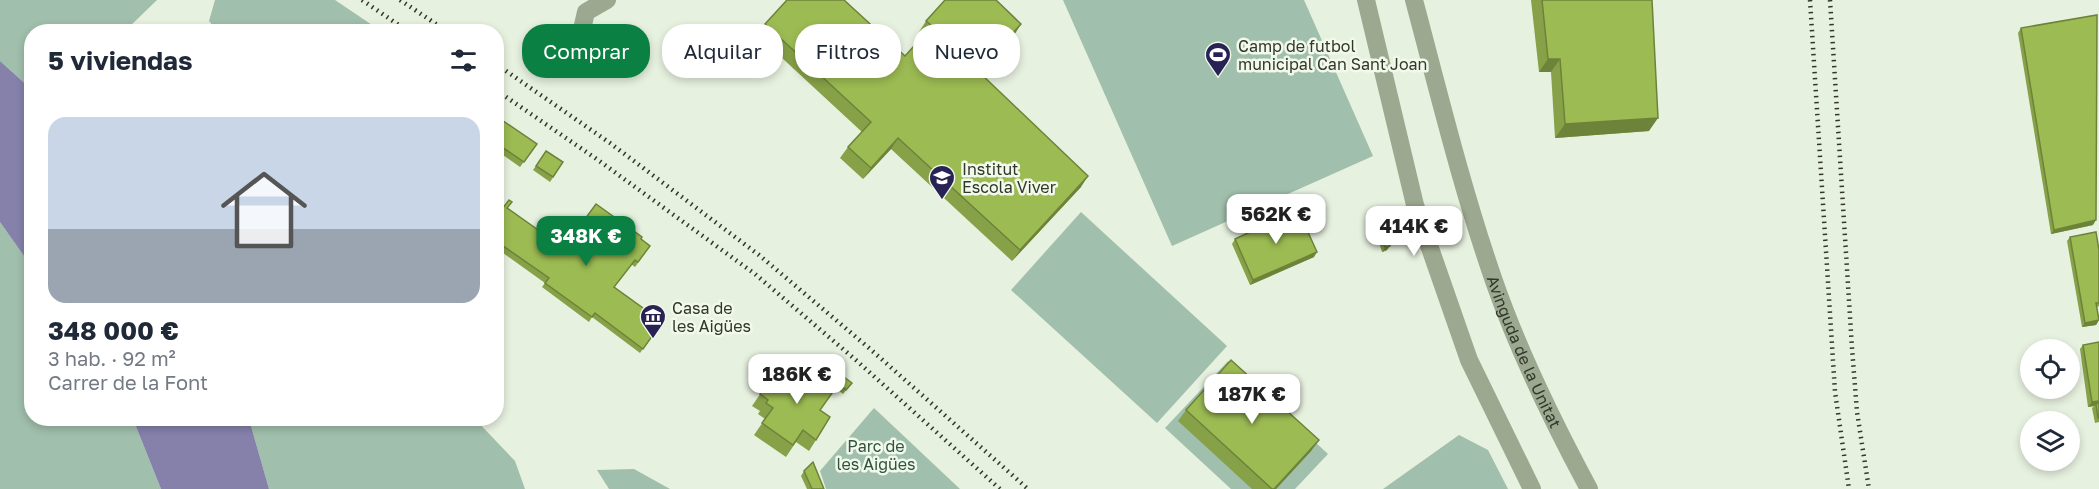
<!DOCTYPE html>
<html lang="es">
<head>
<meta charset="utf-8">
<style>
  body { margin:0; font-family:"Golos Text",sans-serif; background:#f2f2f3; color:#1f2937; height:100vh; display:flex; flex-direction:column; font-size:22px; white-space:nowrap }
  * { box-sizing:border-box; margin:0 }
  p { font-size:20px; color:#747a83 }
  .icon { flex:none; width:33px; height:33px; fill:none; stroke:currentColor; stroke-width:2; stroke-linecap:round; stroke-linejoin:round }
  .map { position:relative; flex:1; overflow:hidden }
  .panel { position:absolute; left:24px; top:24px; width:480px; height:402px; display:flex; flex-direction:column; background:#fff; border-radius:24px; box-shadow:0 3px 9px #0003 }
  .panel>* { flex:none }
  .guide { position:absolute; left:522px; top:24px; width:570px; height:54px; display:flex; gap:12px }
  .controls { position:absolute; left:2020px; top:339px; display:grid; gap:12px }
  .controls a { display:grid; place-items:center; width:60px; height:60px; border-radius:50%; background:#fff; box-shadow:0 3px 9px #0003; font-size:30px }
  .price { position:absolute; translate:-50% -51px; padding:0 14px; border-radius:12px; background:#fff; color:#222; font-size:20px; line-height:39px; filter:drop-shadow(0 2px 3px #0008) }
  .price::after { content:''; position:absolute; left:50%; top:36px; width:18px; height:14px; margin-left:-9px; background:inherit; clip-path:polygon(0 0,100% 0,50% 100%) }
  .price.on { background:#0b8043; color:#fff }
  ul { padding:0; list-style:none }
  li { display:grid; align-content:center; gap:12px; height:318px; padding:0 24px }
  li+li { border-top:2px solid #e0e1e3 }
  li span { display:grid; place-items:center; height:186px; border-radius:18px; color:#555 }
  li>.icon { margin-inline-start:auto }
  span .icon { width:108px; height:108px; fill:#fffc; stroke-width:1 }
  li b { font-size:26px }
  h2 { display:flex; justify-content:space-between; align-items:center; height:72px; padding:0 24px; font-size:26px }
  .chip { padding:0 21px; border-radius:24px; background:#fff; box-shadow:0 3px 9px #0003; font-size:21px; line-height:54px }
  .chip.on { background:#0b8043; color:#fff }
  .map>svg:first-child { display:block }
</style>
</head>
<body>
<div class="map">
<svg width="2099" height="489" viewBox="0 0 2099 489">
  <rect width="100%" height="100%" fill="#e7f1df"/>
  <g fill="#a0bfac">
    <path d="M 0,0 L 157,0 L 125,31 L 32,32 L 31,89 L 0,61 Z"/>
    <path d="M 215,0 L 335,0 L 381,31 L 217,31 L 209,21 Z"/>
    <path d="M 1063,0 L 1304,0 L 1373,156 L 1172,246 Z"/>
    <path d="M 1081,212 L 1227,346 L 1157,423 L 1011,290 Z"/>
    <path d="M 0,222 L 31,266 L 32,418 L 133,419 L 161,489 L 0,489 Z"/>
    <path d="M 1228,361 L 1328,454 L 1295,489 L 1231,489 L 1165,428 Z"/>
    <path d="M 874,408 L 960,489 L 826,489 L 820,471 Z"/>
    <path d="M 249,419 L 475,419 L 515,461 L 525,489 L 269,489 Z"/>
    <path d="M 1459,435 L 1488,450 L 1508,489 L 1383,489 Z"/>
    <path d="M 634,469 L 670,489 L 609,489 L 597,470 Z"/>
  </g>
  <g fill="#8581ab">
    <path d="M 0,61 L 31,89 L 31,266 L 0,222 Z"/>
    <path d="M 133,419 L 249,419 L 269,489 L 161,489 Z"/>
  </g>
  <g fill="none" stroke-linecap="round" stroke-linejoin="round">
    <g stroke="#9ca88f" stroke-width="18">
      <path d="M 1366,0 L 1415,205 L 1469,360 L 1532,489"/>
      <path id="s1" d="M 1414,0 C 1439,94 1462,189 1494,281 C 1519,353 1553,422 1589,489"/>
      <path d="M 578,47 L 586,12 L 607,0"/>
    </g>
    <g stroke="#32372a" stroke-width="4.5" stroke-dasharray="1.5 4.5" stroke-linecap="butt">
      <path d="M 362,0 L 409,32"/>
      <path d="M 400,0 L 448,32"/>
      <path d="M 1810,0 L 1835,392 L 1849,489"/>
      <path d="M 1830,0 L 1852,348 L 1857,412 L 1869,489"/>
      <path d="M 496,64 L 610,143 L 759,255 L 869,348 L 1028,489"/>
      <path d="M 496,90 L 598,160 L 755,274 L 857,361 L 1000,489"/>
    </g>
  </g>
  <g fill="#86a147">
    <path d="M 1531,0 L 1652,0 L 1649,131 L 1555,138 L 1551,72 L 1539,72 Z"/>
    <path d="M 926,21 L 1021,24 L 1014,35 L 980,72 L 1081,187 L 1012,261 L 891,149 L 863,179 L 840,158 L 848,147 L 862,132 L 757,35 L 765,24 L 905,56 L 923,36 L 919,32 Z"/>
    <path d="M 2021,28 L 2093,225 L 2051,234 L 2018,33 Z"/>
    <path d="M 496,116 L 537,144 L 520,167 L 496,150 Z"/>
    <path d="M 546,151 L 563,162 L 550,182 L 533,170 Z"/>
    <path d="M 596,204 L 650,246 L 635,267 L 631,264 L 614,287 L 657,318 L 663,321 L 640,353 L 592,317 L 589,322 L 542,287 L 545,283 L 496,248 L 496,217 L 507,208 L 568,251 L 583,231 L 578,227 Z"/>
    <path d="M 1277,220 L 1314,257 L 1250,285 L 1232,244 L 1235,239 L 1253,231 L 1252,229 L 1255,225 Z"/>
    <path d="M 1381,235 L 1387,250 L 1382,252 L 1378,239 Z"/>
    <path d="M 2070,237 L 2099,250 L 2099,306 L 2097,307 L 2099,320 L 2096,325 L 2082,327 L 2067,241 Z"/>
    <path d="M 2099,342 L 2099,422 L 2095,423 L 2092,408 L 2094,406 L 2088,407 L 2080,349 L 2083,345 Z"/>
    <path d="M 774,374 L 820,410 L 816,440 L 809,451 L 796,442 L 786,457 L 754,435 L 765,419 L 758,414 L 760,411 L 752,406 Z"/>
    <path d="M 844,377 L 852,383 L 843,394 L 836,388 Z"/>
    <path d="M 1186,410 L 1319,440 L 1311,451 L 1276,489 L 1252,489 L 1178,421 Z"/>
    <path d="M 804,471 L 824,489 L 807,489 L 801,476 Z"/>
  </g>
  <g fill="#6d833a">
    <path d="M 1021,24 L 1014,35 L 971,82 L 978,71 Z"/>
    <path d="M 1548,59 L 1560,59 L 1551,72 L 1539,72 Z"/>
    <path d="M 1658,118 L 1649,131 L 1555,138 L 1565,124 Z"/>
    <path d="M 898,138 L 891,149 L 863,179 L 871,168 Z"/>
    <path d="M 1088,176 L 1081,187 L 1012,261 L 1020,250 Z"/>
    <path d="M 2096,220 L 2093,225 L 2051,234 L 2054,230 Z"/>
    <path d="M 1390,246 L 1387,250 L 1382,252 L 1385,247 Z"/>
    <path d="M 1317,252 L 1314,257 L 1250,285 L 1253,280 Z"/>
    <path d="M 2099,320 L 2096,325 L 2082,327 L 2085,323 Z"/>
    <path d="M 2099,401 L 2099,405 L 2096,404 L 2094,406 L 2088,407 L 2092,402 Z"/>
    <path d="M 1319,440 L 1311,451 L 1276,489 L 1274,489 Z"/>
  </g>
  <g fill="#9cbb53" stroke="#6d833a" stroke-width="1.5">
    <path d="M 787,0 L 844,0 L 905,56 L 932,26 L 926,21 L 945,0 L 996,0 L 1021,24 L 978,71 L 1088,176 L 1020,250 L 898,138 L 871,168 L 848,147 L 871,122 L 765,24 Z"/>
    <path d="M 1542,0 L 1652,0 L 1658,118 L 1565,124 L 1560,59 L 1548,59 Z"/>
    <path d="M 2097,15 L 2096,220 L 2054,230 L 2021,28 Z"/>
    <path d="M 496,116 L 537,144 L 524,162 L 496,143 Z"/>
    <path d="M 546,151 L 563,162 L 553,177 L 536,166 Z"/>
    <path d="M 509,200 L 512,202 L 507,208 L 568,251 L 586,226 L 582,223 L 596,204 L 642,237 L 641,239 L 650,246 L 638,262 L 635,260 L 614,287 L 657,318 L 658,317 L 663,321 L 643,349 L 595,313 L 592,317 L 545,283 L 549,278 L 496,241 L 496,217 Z"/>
    <path d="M 1298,210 L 1317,252 L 1253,280 L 1235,239 L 1257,229 L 1255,225 L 1275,216 L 1277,220 Z"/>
    <path d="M 2096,232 L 2099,250 L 2099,303 L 2096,303 L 2099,320 L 2085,323 L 2070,237 Z"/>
    <path d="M 1386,233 L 1390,246 L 1385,247 L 1381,235 Z"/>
    <path d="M 2099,342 L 2099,401 L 2092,402 L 2083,345 Z"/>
    <path d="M 1231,360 L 1319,440 L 1274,489 L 1272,489 L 1186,410 Z"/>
    <path d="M 802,366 L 835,389 L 820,410 L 830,417 L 816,440 L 803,430 L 793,445 L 762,423 L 773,408 L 766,403 L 768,400 L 760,394 L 774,374 L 783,380 L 785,375 L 792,380 Z"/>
    <path d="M 844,377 L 852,383 L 846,390 L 839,384 Z"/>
    <path d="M 2099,403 L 2099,418 L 2098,418 L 2096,404 Z"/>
    <path d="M 813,462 L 824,489 L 812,489 L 804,471 Z"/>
  </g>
  <defs>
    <symbol id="stadium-pin" viewBox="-11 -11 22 30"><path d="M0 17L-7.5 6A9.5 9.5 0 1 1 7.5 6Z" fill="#292355" stroke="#f1f9eb"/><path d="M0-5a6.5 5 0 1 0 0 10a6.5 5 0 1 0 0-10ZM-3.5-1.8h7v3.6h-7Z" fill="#fff"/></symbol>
    <symbol id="school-pin" viewBox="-11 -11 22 30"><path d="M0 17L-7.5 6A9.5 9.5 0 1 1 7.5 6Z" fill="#292355" stroke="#f1f9eb"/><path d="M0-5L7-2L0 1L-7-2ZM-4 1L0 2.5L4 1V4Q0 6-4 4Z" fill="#fff"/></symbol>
    <symbol id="museum-pin" viewBox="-11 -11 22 30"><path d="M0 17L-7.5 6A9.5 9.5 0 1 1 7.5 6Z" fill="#292355" stroke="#f1f9eb"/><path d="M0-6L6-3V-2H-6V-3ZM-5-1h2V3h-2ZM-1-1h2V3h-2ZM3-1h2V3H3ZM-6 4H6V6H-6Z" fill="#fff"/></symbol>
  </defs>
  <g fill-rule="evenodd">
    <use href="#stadium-pin" x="1203" y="40" width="30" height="40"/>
    <use href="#school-pin" x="927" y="163" width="30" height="40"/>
    <use href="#museum-pin" x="638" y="302" width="30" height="40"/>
  </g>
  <g text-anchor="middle" stroke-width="5" stroke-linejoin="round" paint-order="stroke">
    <g font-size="16" fill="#32372a" stroke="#f1f9eb" text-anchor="start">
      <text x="1238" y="52">Camp de futbol<tspan x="1238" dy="18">municipal Can Sant Joan</tspan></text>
      <text x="962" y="175">Institut<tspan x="962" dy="18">Escola Viver</tspan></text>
      <text x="672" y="314">Casa de<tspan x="672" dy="18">les Aigües</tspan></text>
    </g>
    <g font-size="16" fill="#32372a" stroke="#f1f9eb">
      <text dy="6" stroke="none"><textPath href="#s1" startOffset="369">Avinguda de la Unitat</textPath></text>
    </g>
    <g font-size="16" fill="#30533f" stroke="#f1f9eb">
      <text x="876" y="452">Parc de<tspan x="876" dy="18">les Aigües</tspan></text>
    </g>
  </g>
</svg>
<div class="controls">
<a><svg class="icon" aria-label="locate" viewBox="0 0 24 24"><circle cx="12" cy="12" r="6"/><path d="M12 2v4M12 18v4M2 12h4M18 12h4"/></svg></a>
<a><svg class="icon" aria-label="layers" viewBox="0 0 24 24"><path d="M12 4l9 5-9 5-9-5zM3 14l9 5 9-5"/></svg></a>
</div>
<b class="price" style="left:1276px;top:245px">562K €</b>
<b class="price" style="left:1414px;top:257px">414K €</b>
<b class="price on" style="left:586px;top:267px">348K €</b>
<b class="price" style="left:797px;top:405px">186K €</b>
<b class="price" style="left:1252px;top:425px">187K €</b>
<div class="guide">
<a class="chip on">Comprar</a>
<a class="chip">Alquilar</a>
<a class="chip">Filtros</a>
<a class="chip">Nuevo</a>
</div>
<section class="panel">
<h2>5 viviendas<svg class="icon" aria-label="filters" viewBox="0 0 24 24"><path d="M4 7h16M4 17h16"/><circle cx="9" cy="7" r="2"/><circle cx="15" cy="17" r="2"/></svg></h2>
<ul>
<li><span style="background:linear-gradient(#c9d6e8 60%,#9aa5b1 0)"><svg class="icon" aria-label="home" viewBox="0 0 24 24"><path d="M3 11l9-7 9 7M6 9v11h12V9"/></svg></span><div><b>348 000 €</b><p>3 hab. · 92 m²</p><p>Carrer de la Font</p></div></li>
</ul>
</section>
</div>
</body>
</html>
